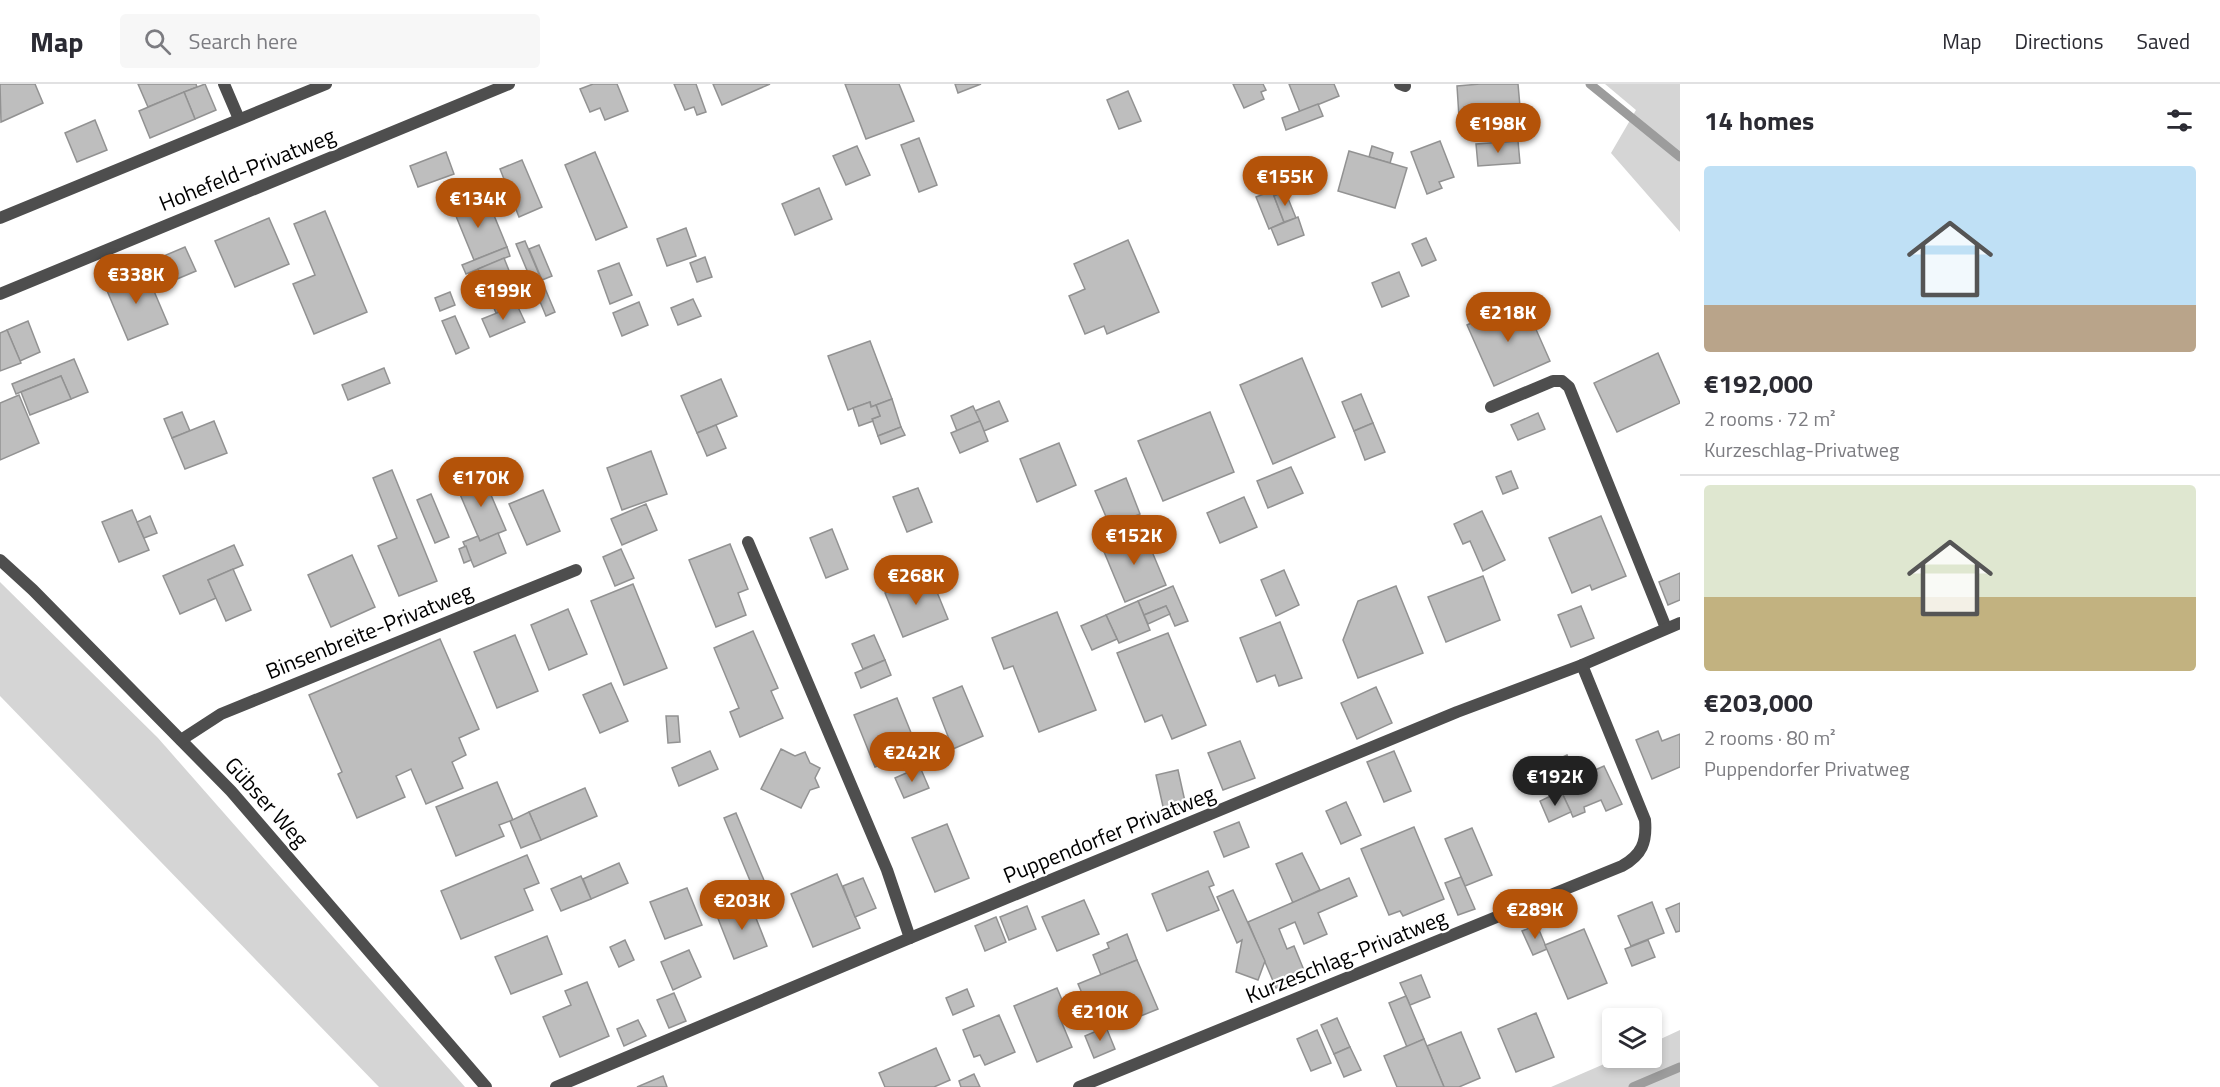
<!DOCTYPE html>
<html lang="en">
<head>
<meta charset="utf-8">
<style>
  body { margin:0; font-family:"Titillium Web",sans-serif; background:#f7f7f7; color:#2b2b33; height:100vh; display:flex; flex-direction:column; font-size:22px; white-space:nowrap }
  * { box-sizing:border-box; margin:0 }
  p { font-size:20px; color:#7c7c81 }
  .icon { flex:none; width:33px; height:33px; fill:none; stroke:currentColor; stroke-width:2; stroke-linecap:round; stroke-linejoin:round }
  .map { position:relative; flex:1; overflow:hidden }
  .side { display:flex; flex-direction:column; background:#fff; width:540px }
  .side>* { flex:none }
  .controls { position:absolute; left:1602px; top:924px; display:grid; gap:12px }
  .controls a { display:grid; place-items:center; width:60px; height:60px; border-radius:6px; background:#fff; box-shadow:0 3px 9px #0003; font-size:30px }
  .price { position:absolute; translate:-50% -51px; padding:0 14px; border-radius:21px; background:#b45309; color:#fff; font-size:20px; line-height:39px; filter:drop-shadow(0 2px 3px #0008) }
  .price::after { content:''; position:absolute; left:50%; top:36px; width:18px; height:14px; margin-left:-9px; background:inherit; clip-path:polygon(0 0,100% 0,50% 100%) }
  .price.selected { background:#222; color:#fff }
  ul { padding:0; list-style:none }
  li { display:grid; align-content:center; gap:12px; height:318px; padding:0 24px }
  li+li { border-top:2px solid #e1e1e2 }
  li span { display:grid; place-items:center; height:186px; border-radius:6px; color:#555 }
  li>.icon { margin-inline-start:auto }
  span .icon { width:108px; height:108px; fill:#fffc; stroke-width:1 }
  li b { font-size:26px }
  h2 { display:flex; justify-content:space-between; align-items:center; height:72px; padding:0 24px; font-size:26px }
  header { display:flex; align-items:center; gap:36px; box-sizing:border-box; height:84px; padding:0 30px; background:#fff; border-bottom:2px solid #e1e1e2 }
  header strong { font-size:28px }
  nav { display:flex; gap:33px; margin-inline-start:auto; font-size:21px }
  .search { width:420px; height:54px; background:#f7f7f7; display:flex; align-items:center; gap:15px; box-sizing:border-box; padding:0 21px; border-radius:6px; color:#7c7c81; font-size:22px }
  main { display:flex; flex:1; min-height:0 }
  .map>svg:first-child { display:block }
</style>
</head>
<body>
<header>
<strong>Map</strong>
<div class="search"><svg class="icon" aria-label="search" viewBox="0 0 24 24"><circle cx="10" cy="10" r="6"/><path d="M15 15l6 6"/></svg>Search here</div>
<nav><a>Map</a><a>Directions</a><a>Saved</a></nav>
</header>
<main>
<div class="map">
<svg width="1680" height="1003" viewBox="0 0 1680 1003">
  <rect width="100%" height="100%" fill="#fff"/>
  <g fill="#d5d5d5">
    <path d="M 1605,0 L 1680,0 L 1680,148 L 1611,69 L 1636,26 Z"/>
    <path d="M 0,498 L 158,654 L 465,1003 L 379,1003 L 0,612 Z"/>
    <path d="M 1680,946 L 1680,1003 L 1551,1003 L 1618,974 L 1652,974 L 1652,959 Z"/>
  </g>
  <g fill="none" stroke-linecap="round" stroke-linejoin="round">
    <g stroke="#9c9c9c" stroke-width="9">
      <path d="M 1590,0 L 1680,73"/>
      <path d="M 1633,1003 L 1680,983"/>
    </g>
  </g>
  <g fill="#bebebe" stroke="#929292" stroke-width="1.5">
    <path d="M 0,0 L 35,0 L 43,19 L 1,38 Z"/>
    <path d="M 138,0 L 196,0 L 197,3 L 148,23 Z"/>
    <path d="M 205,0 L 216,26 L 195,35 L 184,8 Z"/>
    <path d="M 593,0 L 617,0 L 628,27 L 605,36 L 600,24 L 590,28 L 580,5 Z"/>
    <path d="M 674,0 L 696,0 L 706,28 L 697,31 L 694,23 L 685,26 Z"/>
    <path d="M 713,0 L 770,0 L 722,21 Z"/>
    <path d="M 845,0 L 899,0 L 914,37 L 866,55 Z"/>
    <path d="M 955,0 L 981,0 L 958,9 Z"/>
    <path d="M 1233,0 L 1263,0 L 1266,6 L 1261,8 L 1264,15 L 1244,24 Z"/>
    <path d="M 1289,0 L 1334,0 L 1339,12 L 1300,28 Z"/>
    <path d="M 1480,0 L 1518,0 L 1522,45 L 1460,49 L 1457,2 Z"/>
    <path d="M 1128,7 L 1141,37 L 1119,45 L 1107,16 Z"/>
    <path d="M 184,8 L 195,35 L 150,54 L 139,27 Z"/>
    <path d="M 1318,20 L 1323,32 L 1286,46 L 1282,34 Z"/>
    <path d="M 95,36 L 107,66 L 77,78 L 65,49 Z"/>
    <path d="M 919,54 L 937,101 L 919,108 L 901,61 Z"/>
    <path d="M 1440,57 L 1454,93 L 1439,98 L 1442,104 L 1427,110 L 1411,68 Z"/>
    <path d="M 1518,57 L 1520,79 L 1478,82 L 1476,60 Z"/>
    <path d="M 857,62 L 870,91 L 846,101 L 833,72 Z"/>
    <path d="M 1372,62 L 1393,69 L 1390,79 L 1369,73 Z"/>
    <path d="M 1349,67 L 1407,84 L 1395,124 L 1338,107 Z"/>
    <path d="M 446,68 L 454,90 L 418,103 L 410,82 Z"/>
    <path d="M 595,68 L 627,143 L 596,156 L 565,81 Z"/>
    <path d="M 522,76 L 542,123 L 519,133 L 500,85 Z"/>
    <path d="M 819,104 L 832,135 L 795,151 L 782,120 Z"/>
    <path d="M 1272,107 L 1284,138 L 1269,145 L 1256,113 Z"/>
    <path d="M 1285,107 L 1296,134 L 1284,138 L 1274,112 Z"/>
    <path d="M 473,111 L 482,133 L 493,129 L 507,163 L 474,176 L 451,120 Z"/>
    <path d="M 325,127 L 367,228 L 314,250 L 293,200 L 315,191 L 294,140 Z"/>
    <path d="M 1298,133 L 1304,151 L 1278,161 L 1271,144 Z"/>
    <path d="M 269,134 L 289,180 L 235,203 L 215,157 Z"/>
    <path d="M 686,144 L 696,172 L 667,182 L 657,155 Z"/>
    <path d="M 1426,154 L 1436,176 L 1422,182 L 1412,160 Z"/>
    <path d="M 1128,156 L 1159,228 L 1107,250 L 1104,242 L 1085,250 L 1069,212 L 1085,205 L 1074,180 Z"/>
    <path d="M 525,157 L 555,228 L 546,232 L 516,160 Z"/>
    <path d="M 539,161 L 552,192 L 542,196 L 529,165 Z"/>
    <path d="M 185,163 L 196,187 L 170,198 L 159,174 Z"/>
    <path d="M 507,163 L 510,172 L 466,190 L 462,181 Z"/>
    <path d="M 705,173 L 712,193 L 697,198 L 690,179 Z"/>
    <path d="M 504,174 L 522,219 L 496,229 L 478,185 Z"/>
    <path d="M 619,179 L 632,211 L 610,220 L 598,187 Z"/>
    <path d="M 145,186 L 168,240 L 128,256 L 105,202 Z"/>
    <path d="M 1399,188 L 1409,212 L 1382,223 L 1372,199 Z"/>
    <path d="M 450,208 L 455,221 L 440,227 L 435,214 Z"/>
    <path d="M 693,215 L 701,232 L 678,241 L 671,224 Z"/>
    <path d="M 1523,216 L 1550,277 L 1494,302 L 1467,241 Z"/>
    <path d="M 639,218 L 648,241 L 622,252 L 613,229 Z"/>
    <path d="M 517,221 L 525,238 L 490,253 L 482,235 Z"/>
    <path d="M 455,232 L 469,264 L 456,270 L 442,237 Z"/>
    <path d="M 28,237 L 40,268 L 20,277 L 7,246 Z"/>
    <path d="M 7,246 L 21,279 L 0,287 L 0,249 Z"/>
    <path d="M 870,257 L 892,315 L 871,323 L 870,318 L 848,326 L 828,272 Z"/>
    <path d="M 1658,269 L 1680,319 L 1617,348 L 1594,299 Z"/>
    <path d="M 1302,274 L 1335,353 L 1273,380 L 1240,301 Z"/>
    <path d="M 74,275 L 88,308 L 71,315 L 61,292 L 16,310 L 12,300 Z"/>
    <path d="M 384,284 L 390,299 L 348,316 L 342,301 Z"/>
    <path d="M 61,292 L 71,315 L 30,331 L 21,308 Z"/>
    <path d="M 721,295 L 737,332 L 697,349 L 681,312 Z"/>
    <path d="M 1361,310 L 1373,339 L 1354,347 L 1342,318 Z"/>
    <path d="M 19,311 L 39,359 L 0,376 L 0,319 Z"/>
    <path d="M 892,315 L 901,343 L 878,352 L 872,335 L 880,332 L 876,321 Z"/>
    <path d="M 999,317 L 1008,337 L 984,347 L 975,327 Z"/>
    <path d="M 870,318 L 871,323 L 876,321 L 880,332 L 872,335 L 873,337 L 859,342 L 853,324 Z"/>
    <path d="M 973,322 L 980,337 L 957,347 L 951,332 Z"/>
    <path d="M 182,328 L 190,347 L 172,354 L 164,335 Z"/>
    <path d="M 1210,328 L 1234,388 L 1163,417 L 1138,357 Z"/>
    <path d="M 1538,329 L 1545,345 L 1518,356 L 1511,341 Z"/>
    <path d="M 214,337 L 227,369 L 185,385 L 172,354 Z"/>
    <path d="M 980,337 L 988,357 L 960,369 L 951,349 Z"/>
    <path d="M 1373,339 L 1385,368 L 1365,376 L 1354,347 Z"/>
    <path d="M 716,341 L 726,364 L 707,372 L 697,349 Z"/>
    <path d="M 901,343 L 905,351 L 881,360 L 878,352 Z"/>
    <path d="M 1059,359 L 1076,401 L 1037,418 L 1020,375 Z"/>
    <path d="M 651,367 L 667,410 L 622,426 L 607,384 Z"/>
    <path d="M 1291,383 L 1303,409 L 1268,424 L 1257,397 Z"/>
    <path d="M 392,386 L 437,497 L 399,512 L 378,462 L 397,454 L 373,394 Z"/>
    <path d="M 1511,387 L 1518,404 L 1503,410 L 1496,393 Z"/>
    <path d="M 482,390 L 506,446 L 480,457 L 456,401 Z"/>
    <path d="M 1126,394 L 1140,430 L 1110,442 L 1095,407 Z"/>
    <path d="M 918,404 L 932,438 L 907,448 L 893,413 Z"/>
    <path d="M 543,406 L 560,447 L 527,461 L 509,420 Z"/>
    <path d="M 431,410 L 449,453 L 435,459 L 417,416 Z"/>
    <path d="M 1244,413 L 1257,443 L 1220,459 L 1207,429 Z"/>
    <path d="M 646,420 L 657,446 L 622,461 L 611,435 Z"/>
    <path d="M 132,426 L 149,466 L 119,478 L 102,438 Z"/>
    <path d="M 1482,427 L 1505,476 L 1483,487 L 1470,457 L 1463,460 L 1454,440 Z"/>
    <path d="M 150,432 L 157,449 L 144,454 L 137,438 Z"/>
    <path d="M 1601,432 L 1626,492 L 1592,506 L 1590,501 L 1572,509 L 1549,454 Z"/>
    <path d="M 832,445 L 848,485 L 826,494 L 810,454 Z"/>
    <path d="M 1143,446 L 1166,501 L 1125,518 L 1102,463 Z"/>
    <path d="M 498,449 L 506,469 L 474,483 L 463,458 L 478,452 L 480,457 Z"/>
    <path d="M 730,460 L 748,505 L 738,509 L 746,531 L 716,543 L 689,476 Z"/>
    <path d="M 234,461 L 243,481 L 208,496 L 216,514 L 180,530 L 163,492 Z"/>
    <path d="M 466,462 L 471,476 L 464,479 L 459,465 Z"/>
    <path d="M 621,465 L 634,494 L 615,502 L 603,473 Z"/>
    <path d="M 352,471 L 375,523 L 331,543 L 308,491 Z"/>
    <path d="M 917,476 L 924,493 L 891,507 L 884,490 Z"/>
    <path d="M 233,485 L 251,526 L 226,537 L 208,496 Z"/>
    <path d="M 1284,486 L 1299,521 L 1276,532 L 1261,496 Z"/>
    <path d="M 1680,489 L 1680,516 L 1668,521 L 1659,498 Z"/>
    <path d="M 930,491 L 948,535 L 903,553 L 885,509 Z"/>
    <path d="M 1483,492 L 1500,536 L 1446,558 L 1428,513 Z"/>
    <path d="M 633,500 L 667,584 L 624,601 L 591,517 Z"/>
    <path d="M 1173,502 L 1188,537 L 1175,542 L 1166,522 L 1144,531 L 1138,517 Z"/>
    <path d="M 1396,502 L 1423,569 L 1358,594 L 1343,556 L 1358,517 Z"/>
    <path d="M 1138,517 L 1150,546 L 1119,559 L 1106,531 Z"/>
    <path d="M 1166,522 L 1170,530 L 1148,540 L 1144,531 Z"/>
    <path d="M 1581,522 L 1594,554 L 1571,563 L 1558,531 Z"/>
    <path d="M 568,525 L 587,570 L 549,586 L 531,541 Z"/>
    <path d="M 1057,528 L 1096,626 L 1039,648 L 1013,582 L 1004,585 L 992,554 Z"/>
    <path d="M 1106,531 L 1117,555 L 1092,566 L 1081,542 Z"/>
    <path d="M 1280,538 L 1302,594 L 1279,602 L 1275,591 L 1257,598 L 1240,554 Z"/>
    <path d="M 753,547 L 778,604 L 771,607 L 783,634 L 740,653 L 730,628 L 739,624 L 714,564 Z"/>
    <path d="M 1168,549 L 1206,641 L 1172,655 L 1162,631 L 1145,638 L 1117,569 Z"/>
    <path d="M 515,551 L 538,607 L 497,624 L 474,568 Z"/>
    <path d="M 874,551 L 885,576 L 863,585 L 852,560 Z"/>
    <path d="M 440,555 L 479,645 L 459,654 L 466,671 L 452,678 L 463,704 L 426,720 L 411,685 L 396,692 L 405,713 L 357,734 L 338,690 L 342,688 L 309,611 Z"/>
    <path d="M 885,576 L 891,591 L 861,604 L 855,589 Z"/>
    <path d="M 611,599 L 628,637 L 600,649 L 583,611 Z"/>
    <path d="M 962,602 L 983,652 L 953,665 L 933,614 Z"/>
    <path d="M 1376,603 L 1392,639 L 1357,655 L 1341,619 Z"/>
    <path d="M 897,614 L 918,666 L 875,683 L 854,631 Z"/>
    <path d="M 666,632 L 678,632 L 680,658 L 668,659 Z"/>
    <path d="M 1658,647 L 1662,657 L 1680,650 L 1680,683 L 1652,695 L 1636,656 Z"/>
    <path d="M 1240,657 L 1255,694 L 1223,706 L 1208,669 Z"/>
    <path d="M 781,665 L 795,672 L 805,668 L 810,679 L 820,684 L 815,694 L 819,703 L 810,706 L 801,724 L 761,705 Z"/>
    <path d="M 710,667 L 718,685 L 679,702 L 672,684 Z"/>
    <path d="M 1394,667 L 1411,707 L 1384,718 L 1367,678 Z"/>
    <path d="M 1567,671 L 1575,690 L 1531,709 L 1523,691 Z"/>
    <path d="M 1604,682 L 1622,720 L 1606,727 L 1601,716 L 1584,723 L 1585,728 L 1573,733 L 1559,702 Z"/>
    <path d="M 920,683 L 929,704 L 904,714 L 895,694 Z"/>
    <path d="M 1178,686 L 1186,722 L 1164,727 L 1156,691 Z"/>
    <path d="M 497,698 L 513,736 L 499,741 L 504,752 L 456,772 L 436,723 Z"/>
    <path d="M 585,704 L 597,732 L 541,756 L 529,728 Z"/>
    <path d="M 1561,707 L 1571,728 L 1549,738 L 1540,717 Z"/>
    <path d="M 1346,718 L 1361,751 L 1341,760 L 1326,727 Z"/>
    <path d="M 529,728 L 541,756 L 521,764 L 510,737 Z"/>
    <path d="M 736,729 L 773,818 L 761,823 L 724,734 Z"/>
    <path d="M 1239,738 L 1249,763 L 1224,773 L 1214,748 Z"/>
    <path d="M 947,740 L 969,794 L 935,808 L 912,754 Z"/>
    <path d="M 1414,743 L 1444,815 L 1403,832 L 1400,827 L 1389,831 L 1361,765 Z"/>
    <path d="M 1472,744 L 1492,791 L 1465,802 L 1445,755 Z"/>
    <path d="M 1302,769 L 1320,806 L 1293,819 L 1276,780 Z"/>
    <path d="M 527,771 L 539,799 L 524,805 L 533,826 L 461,855 L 441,807 Z"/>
    <path d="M 619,779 L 628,799 L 591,815 L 583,795 Z"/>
    <path d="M 1208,787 L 1214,801 L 1209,803 L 1219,826 L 1167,847 L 1152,810 Z"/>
    <path d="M 837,790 L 860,844 L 813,863 L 791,810 Z"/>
    <path d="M 581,792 L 591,815 L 561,827 L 551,805 Z"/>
    <path d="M 1461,793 L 1475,825 L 1458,831 L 1445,799 Z"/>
    <path d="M 863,794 L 876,824 L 855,833 L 843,802 Z"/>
    <path d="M 1349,794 L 1357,812 L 1318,829 L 1327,850 L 1304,860 L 1295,838 L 1279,845 L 1287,865 L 1294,862 L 1306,891 L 1276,904 L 1248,838 Z"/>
    <path d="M 687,804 L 702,841 L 665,855 L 650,818 Z"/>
    <path d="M 1233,806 L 1265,877 L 1258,896 L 1236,888 L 1242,856 L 1237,859 L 1217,813 Z"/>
    <path d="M 1084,816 L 1099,850 L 1057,867 L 1042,833 Z"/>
    <path d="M 1652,818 L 1664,849 L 1631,862 L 1618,832 Z"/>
    <path d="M 750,819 L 767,862 L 734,875 L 717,832 Z"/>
    <path d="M 1680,819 L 1680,847 L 1676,848 L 1666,825 Z"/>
    <path d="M 1027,822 L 1036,845 L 1009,856 L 1000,833 Z"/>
    <path d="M 996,833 L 1006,858 L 985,867 L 975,842 Z"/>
    <path d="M 1537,841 L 1547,865 L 1533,871 L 1522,847 Z"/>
    <path d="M 1584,845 L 1607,899 L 1568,915 L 1545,861 Z"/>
    <path d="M 1127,850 L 1137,876 L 1101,891 L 1093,871 L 1109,864 L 1107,859 Z"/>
    <path d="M 547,852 L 562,890 L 511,910 L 495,873 Z"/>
    <path d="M 625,856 L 634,876 L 619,883 L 610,863 Z"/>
    <path d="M 1648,856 L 1655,873 L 1632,882 L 1625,865 Z"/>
    <path d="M 689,866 L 701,893 L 673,906 L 661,878 Z"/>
    <path d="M 1137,876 L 1158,925 L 1116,942 L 1111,930 L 1094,937 L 1078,900 Z"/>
    <path d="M 1421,891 L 1430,913 L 1410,921 L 1400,899 Z"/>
    <path d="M 587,898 L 609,952 L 560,973 L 543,933 L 571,921 L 565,907 Z"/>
    <path d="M 1057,904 L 1067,928 L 1059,932 L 1072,963 L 1037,978 L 1014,922 Z"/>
    <path d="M 967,905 L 974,922 L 953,931 L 946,914 Z"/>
    <path d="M 674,909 L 686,937 L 669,944 L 657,916 Z"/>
    <path d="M 1406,912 L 1424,955 L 1407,963 L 1389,919 Z"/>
    <path d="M 1536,929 L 1554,973 L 1516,988 L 1498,945 Z"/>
    <path d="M 999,931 L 1015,968 L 985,981 L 980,971 L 974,973 L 963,946 Z"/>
    <path d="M 1337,934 L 1350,963 L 1334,970 L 1321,941 Z"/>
    <path d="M 638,936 L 646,952 L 624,962 L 617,945 Z"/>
    <path d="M 1106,943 L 1115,965 L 1094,974 L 1085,952 Z"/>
    <path d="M 1317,946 L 1331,979 L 1311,987 L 1297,955 Z"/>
    <path d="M 1461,948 L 1480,994 L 1459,1003 L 1444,1003 L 1427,962 Z"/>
    <path d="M 1424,955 L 1444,1003 L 1397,1003 L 1384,972 Z"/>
    <path d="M 1350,963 L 1361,986 L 1344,993 L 1334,970 Z"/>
    <path d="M 936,964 L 950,996 L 934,1003 L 885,1003 L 879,989 Z"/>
    <path d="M 974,990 L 980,1003 L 961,1003 L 959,997 Z"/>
    <path d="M 663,992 L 667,1003 L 637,1003 Z"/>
  </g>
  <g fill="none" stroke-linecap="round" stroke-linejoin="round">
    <g stroke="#4e4e4e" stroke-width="12">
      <path d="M 1491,323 L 1553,297 L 1562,297 L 1569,303 L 1666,544"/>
      <path d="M 748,458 L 887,786 L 910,854"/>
    </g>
    <g stroke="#4e4e4e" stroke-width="12">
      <path d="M 224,0 L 239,35"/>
      <path d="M 1400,0 L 1405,2"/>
      <path d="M 0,134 L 326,0"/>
      <path d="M 0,210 L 509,0"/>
      <path d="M 0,476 L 33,506 L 231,707 L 486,1003"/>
      <path d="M 181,656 L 221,630 L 576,486"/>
      <path d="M 556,1003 L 910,854 L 1457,628 L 1582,581 L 1680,539"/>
      <path d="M 1079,1003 L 1622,782 C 1642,771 1647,758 1645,736 L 1582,581"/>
    </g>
  </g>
  <g text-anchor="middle" stroke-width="4.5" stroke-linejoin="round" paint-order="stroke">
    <g font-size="22" fill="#000" stroke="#fff">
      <text transform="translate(247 85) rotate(-22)" y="8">Hohefeld-Privatweg</text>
      <text transform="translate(369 547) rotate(-22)" y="8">Binsenbreite-Privatweg</text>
      <text transform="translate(267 718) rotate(48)" y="8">Gübser Weg</text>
      <text transform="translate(1109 750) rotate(-22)" y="8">Puppendorfer Privatweg</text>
      <text transform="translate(1346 872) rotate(-22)" y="8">Kurzeschlag-Privatweg</text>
    </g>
  </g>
</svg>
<div class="controls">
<a><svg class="icon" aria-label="layers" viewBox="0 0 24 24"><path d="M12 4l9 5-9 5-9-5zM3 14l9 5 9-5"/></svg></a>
</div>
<b class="price" style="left:1498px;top:70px">€198K</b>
<b class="price" style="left:1285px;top:123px">€155K</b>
<b class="price" style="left:478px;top:145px">€134K</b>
<b class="price" style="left:136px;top:221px">€338K</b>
<b class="price" style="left:503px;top:237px">€199K</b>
<b class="price" style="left:1508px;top:259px">€218K</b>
<b class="price" style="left:481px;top:424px">€170K</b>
<b class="price" style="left:1134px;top:482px">€152K</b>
<b class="price" style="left:916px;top:522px">€268K</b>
<b class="price" style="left:912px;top:699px">€242K</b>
<b class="price selected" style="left:1555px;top:723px">€192K</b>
<b class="price" style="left:742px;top:847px">€203K</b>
<b class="price" style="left:1535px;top:856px">€289K</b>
<b class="price" style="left:1100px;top:958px">€210K</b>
</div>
<section class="side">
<h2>14 homes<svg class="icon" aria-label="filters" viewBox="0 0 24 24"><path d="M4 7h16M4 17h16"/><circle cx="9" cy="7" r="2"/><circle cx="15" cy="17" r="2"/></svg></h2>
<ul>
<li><span style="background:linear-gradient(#bfe0f5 75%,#b9a48a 0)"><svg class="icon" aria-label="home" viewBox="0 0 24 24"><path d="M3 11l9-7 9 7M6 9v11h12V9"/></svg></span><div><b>€192,000</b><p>2 rooms · 72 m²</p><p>Kurzeschlag-Privatweg</p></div></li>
<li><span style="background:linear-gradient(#dfe7d0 60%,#c2b280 0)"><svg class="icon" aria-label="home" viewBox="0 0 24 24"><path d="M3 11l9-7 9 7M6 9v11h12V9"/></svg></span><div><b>€203,000</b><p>2 rooms · 80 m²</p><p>Puppendorfer Privatweg</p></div></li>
</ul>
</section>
</main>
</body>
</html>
